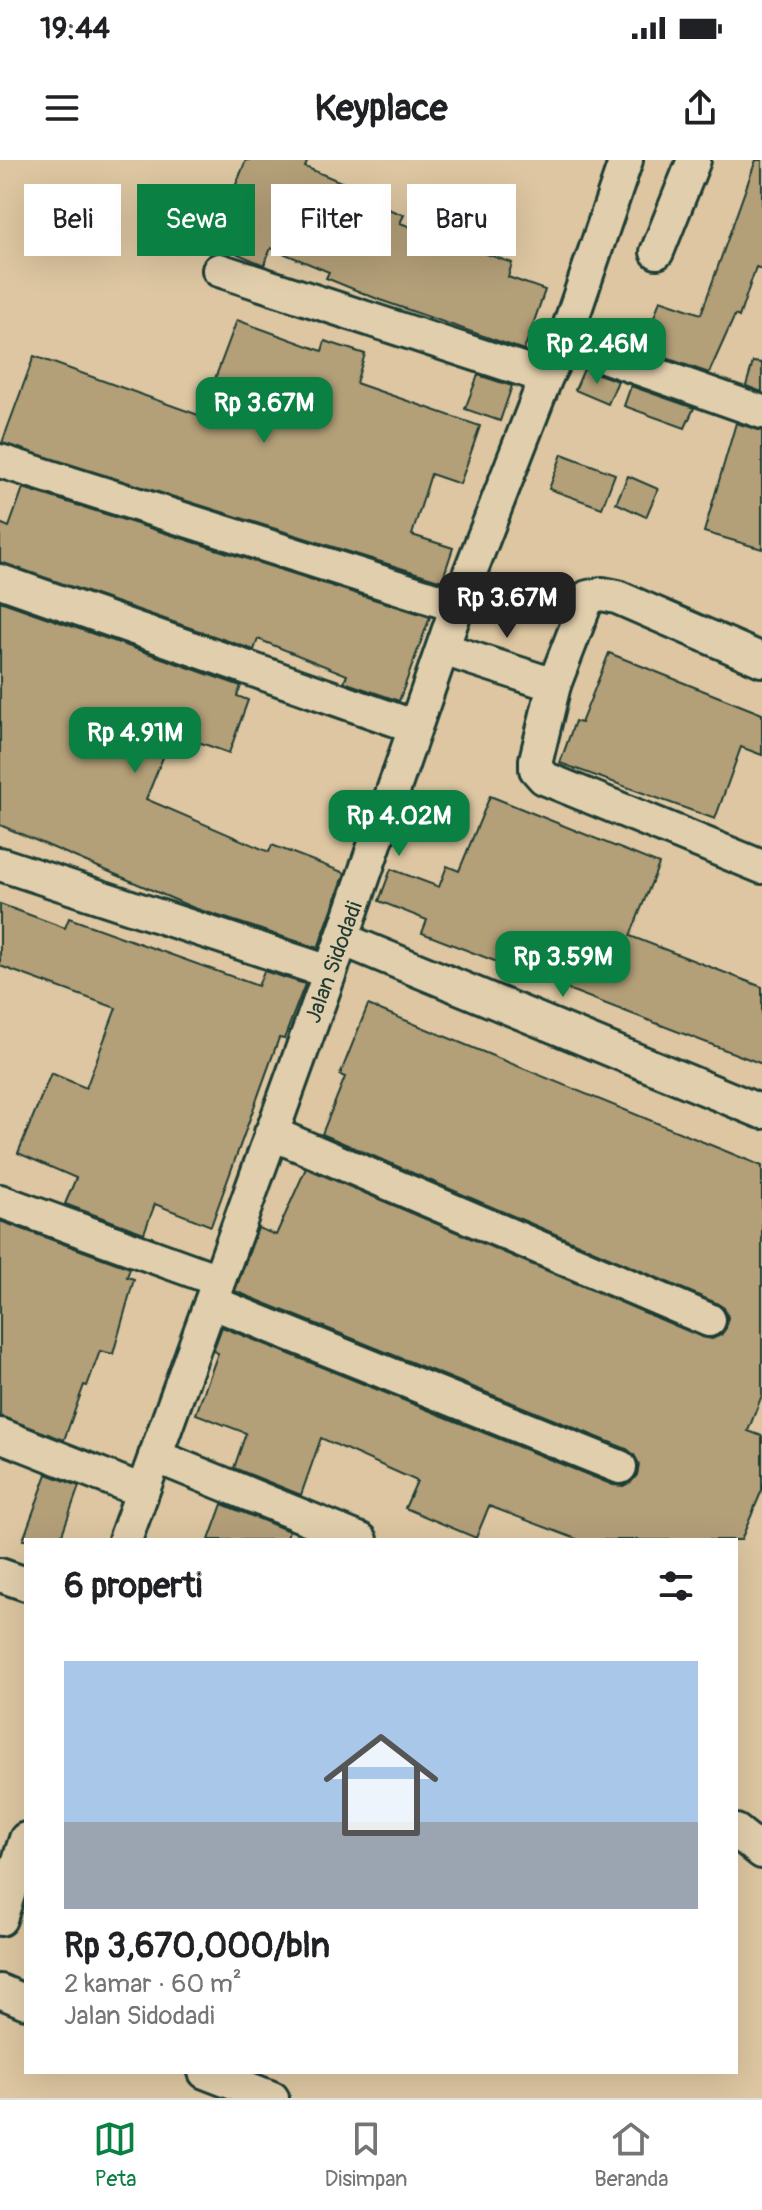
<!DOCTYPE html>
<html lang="id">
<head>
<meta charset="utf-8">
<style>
  body { margin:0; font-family:Pangolin,sans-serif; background:#f6f6f6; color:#202124; height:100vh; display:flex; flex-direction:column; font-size:30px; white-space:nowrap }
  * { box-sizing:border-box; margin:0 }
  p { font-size:26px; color:#757577 }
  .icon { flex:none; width:44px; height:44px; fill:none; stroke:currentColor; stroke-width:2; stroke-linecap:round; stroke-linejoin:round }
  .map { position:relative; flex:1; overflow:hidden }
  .side { position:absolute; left:24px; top:1378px; width:714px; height:536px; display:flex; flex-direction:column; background:#fff; border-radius:0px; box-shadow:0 8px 32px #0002 }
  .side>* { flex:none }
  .hud { position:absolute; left:24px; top:24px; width:714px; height:72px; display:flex; gap:16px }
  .price { position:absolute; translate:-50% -68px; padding:0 18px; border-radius:16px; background:#0b8043; color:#fff; font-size:26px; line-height:52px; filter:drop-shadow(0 2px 4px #0008) }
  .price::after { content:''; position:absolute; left:50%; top:48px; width:24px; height:18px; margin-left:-12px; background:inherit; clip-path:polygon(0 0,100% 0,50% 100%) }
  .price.current { background:#222; color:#fff }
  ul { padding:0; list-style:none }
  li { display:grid; align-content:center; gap:16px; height:424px; padding:0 40px }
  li+li { border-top:2px solid #e0e0e0 }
  li span { display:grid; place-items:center; height:248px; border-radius:0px; color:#555 }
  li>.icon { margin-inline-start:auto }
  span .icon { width:144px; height:144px; fill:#fffc; stroke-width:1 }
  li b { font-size:34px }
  h2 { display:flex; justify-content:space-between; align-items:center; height:96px; padding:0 40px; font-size:34px }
  .tag { padding:0 28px; border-radius:0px; background:#fff; box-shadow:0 8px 32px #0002; font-size:28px; line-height:72px }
  .tag.current { background:#0b8043; color:#fff }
  .status { display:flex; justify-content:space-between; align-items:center; height:56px; padding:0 40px; background:#fff; direction:ltr }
  .status svg { height:22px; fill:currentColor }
  header { display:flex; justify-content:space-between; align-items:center; height:104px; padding:0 40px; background:#fff; font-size:36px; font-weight:700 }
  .tab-bar { display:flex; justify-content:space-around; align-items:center; height:112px; border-top:2px solid #e0e0e0; background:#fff; font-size:22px; color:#757577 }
  .tab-bar a { display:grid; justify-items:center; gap:4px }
  .tab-bar .current { color:#0b8043 }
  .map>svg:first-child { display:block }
</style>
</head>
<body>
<div class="status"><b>19:44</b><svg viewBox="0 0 49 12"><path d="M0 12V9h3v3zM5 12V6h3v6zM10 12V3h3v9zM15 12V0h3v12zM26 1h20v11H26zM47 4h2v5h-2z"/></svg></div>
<header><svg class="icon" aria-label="menu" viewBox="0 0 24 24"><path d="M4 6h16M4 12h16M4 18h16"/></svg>Keyplace<svg class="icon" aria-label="share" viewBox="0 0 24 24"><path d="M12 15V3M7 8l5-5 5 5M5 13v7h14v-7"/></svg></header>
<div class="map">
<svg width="762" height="1938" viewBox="0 0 762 1938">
  <rect width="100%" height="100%" fill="#ddc6a1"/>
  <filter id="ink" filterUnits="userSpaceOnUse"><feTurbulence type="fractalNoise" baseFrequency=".0125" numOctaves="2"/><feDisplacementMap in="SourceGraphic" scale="16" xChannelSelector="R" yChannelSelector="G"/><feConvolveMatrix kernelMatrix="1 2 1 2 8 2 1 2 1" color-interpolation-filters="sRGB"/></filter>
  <g filter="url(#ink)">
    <g fill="#b39f78" stroke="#1f3d34" stroke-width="2">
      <path d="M 246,0 L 308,0 L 305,7 L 351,26 L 348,34 L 404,55 L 400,63 L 512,103 L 508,117 L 545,130 L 524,190 L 380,140 L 326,118 L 329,112 L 271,88 L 264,105 L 212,83 Z"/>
      <path d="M 756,0 L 762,0 L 762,109 L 756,107 L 739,157 L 735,155 L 709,213 L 643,190 L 660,140 L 701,154 Z"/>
      <path d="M 237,160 L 322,191 L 325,181 L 365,194 L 356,223 L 480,266 L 460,324 L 431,314 L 412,375 L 453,388 L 442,421 L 2,283 L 34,196 L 201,256 Z"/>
      <path d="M 753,202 L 762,203 L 762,232 L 746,226 Z"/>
      <path d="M 584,209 L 618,221 L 608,244 L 575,230 Z"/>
      <path d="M 478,215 L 512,226 L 500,261 L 465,249 Z"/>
      <path d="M 631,226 L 694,248 L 685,268 L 624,246 Z"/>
      <path d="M 736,263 L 762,271 L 762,389 L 704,372 Z"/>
      <path d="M 562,294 L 615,314 L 602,348 L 549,329 Z"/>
      <path d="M 628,316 L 658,329 L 646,357 L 616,343 Z"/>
      <path d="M 23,328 L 430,457 L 399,541 L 344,522 L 347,515 L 258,479 L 254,490 L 0,402 L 0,363 L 9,367 Z"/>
      <path d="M 0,441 L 241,526 L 237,536 L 248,540 L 229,593 L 173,573 L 146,639 L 269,692 L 272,685 L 345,713 L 318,788 L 194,748 L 0,665 Z"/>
      <path d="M 609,493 L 762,554 L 762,595 L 741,587 L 715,659 L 560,603 L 575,561 L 581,563 Z"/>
      <path d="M 490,636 L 659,704 L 630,776 L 762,827 L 762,904 L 422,773 L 427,760 L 379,741 L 391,709 L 439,727 L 447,706 L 459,711 Z"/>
      <path d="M 0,744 L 65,768 L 69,758 L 258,826 L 264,811 L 305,824 L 284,879 L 279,878 L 211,1066 L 155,1044 L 144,1073 L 65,1044 L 76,1018 L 18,993 L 51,913 L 86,928 L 116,848 L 0,806 Z"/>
      <path d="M 368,845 L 762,1006 L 762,1235 L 748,1271 L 762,1276 L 762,1330 L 741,1380 L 579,1380 L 489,1346 L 476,1378 L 405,1348 L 417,1321 L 321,1278 L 301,1335 L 234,1308 L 246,1273 L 196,1254 L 218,1193 L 213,1191 L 222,1167 L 613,1325 L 623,1326 L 631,1322 L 637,1315 L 639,1304 L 634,1295 L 627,1289 L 235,1131 L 258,1068 L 276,1075 L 306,1008 L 702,1177 L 712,1179 L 721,1175 L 726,1168 L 728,1157 L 724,1148 L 716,1143 L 322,974 L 345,917 L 340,915 Z"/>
      <path d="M 0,1061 L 130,1108 L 127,1117 L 134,1119 L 113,1194 L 100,1191 L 87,1226 L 84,1225 L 64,1280 L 0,1256 Z"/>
      <path d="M 47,1314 L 79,1326 L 60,1380 L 23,1380 Z"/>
      <path d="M 222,1344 L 289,1371 L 286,1380 L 209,1380 Z"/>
    </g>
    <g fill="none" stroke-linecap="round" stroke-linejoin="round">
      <defs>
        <g id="street">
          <path d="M 657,92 L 694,0"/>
          <path d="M 219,110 L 546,217"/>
          <path d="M 564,182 L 762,252"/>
          <path d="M 0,301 L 457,446"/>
          <path d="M 0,421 L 413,566"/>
          <path d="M 443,489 L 554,525"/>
          <path d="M 762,500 L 617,437 L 602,434 L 588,437 L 554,525 L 536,600 L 536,609 L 544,618 L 762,707"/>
          <path d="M 0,704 L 329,812"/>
          <path d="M 342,779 L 762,952"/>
          <path d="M 271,973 L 709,1160"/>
          <path d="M 0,1041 L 218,1120"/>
          <path d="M 211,1142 L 620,1307"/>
          <path d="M 0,1275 L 142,1331"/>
          <path d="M 155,1296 L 361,1380"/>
          <path d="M 125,1380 L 342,779 L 457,446 L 546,217 L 564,182 L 626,0"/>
          <path d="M 0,1415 L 26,1424"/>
          <path d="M 736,1671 L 762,1692"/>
          <path d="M 0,1759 L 26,1679"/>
          <path d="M 0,1831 L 26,1842"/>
          <path d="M 205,1912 L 272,1938"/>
        </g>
      </defs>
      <use href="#street" stroke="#1f3d34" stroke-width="38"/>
      <use href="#street" stroke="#e1ceac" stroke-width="32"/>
    </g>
  </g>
  <g text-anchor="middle" stroke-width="6" stroke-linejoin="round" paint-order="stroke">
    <g font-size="22" fill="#1f3d34" stroke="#e1ceac">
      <text transform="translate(333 802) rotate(-70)" y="8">Jalan Sidodadi</text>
    </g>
  </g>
</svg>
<b class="price" style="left:597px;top:226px">Rp 2.46M</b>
<b class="price" style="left:264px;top:285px">Rp 3.67M</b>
<b class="price current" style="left:507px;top:480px">Rp 3.67M</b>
<b class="price" style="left:135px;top:615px">Rp 4.91M</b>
<b class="price" style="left:399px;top:698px">Rp 4.02M</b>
<b class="price" style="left:563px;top:839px">Rp 3.59M</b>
<div class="hud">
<a class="tag">Beli</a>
<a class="tag current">Sewa</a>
<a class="tag">Filter</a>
<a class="tag">Baru</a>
</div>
<section class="side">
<h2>6 properti<svg class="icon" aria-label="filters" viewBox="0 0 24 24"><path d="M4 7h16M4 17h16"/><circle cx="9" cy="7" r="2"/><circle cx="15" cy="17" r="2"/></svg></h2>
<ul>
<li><span style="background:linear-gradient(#a9c7e8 65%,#9aa5b1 0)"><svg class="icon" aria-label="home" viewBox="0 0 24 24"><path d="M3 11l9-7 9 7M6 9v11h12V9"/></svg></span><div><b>Rp 3,670,000/bln</b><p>2 kamar · 60 m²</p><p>Jalan Sidodadi</p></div></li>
</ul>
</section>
</div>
<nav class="tab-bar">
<a class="current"><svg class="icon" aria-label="map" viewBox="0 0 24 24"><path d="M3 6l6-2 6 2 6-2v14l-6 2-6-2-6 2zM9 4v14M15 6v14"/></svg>Peta</a>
<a><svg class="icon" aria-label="saved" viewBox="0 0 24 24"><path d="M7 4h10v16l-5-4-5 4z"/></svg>Disimpan</a>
<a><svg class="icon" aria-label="home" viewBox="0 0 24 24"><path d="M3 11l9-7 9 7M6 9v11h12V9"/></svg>Beranda</a>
</nav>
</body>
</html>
